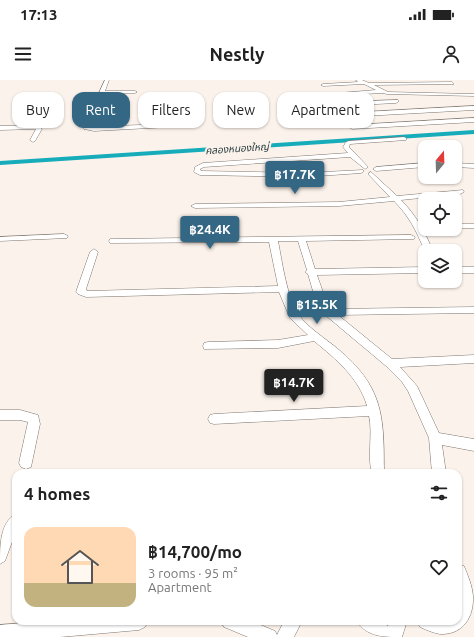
<!DOCTYPE html>
<html lang="en">
<head>
<meta charset="utf-8">
<style>
  body { margin:0; font-family:Ubuntu,"Noto Sans Thai",sans-serif; background:#f2f2f2; color:#222; height:100vh; display:flex; flex-direction:column; font-size:15px; white-space:nowrap }
  * { box-sizing:border-box; margin:0 }
  p { font-size:13px; color:#767676 }
  .icon { flex:none; width:22px; height:22px; fill:none; stroke:currentColor; stroke-width:2; stroke-linecap:round; stroke-linejoin:round }
  .map { position:relative; flex:1; overflow:hidden }
  .sheet { position:absolute; left:12px; top:389px; width:450px; height:156px; display:flex; flex-direction:column; background:#fff; border-radius:12px; box-shadow:0 1px 3px #0004 }
  .sheet>* { flex:none }
  .top-card { position:absolute; left:12px; top:12px; width:450px; height:36px; display:flex; gap:8px }
  .needle { width:26px; rotate:19deg }
  .fabs { position:absolute; left:418px; top:60px; display:grid; gap:8px }
  .fabs a { display:grid; place-items:center; width:44px; height:44px; border-radius:8px; background:#fff; box-shadow:0 1px 3px #0004; font-size:20px }
  .price { position:absolute; translate:-50% -34px; padding:0 9px; border-radius:4px; background:#346784; color:#fff; font-size:13px; line-height:26px; filter:drop-shadow(0 1px 2px #0008) }
  .price::after { content:''; position:absolute; left:50%; top:24px; width:12px; height:9px; margin-left:-6px; background:inherit; clip-path:polygon(0 0,100% 0,50% 100%) }
  .price.on { background:#222; color:#fff }
  ul { padding:0; list-style:none }
  li { display:flex; align-items:center; gap:12px; height:100px; padding:0 12px }
  li+li { border-top:1px solid #e0e0e0 }
  li span { display:grid; place-items:center; flex:none; width:112px; height:80px; border-radius:12px; color:#555 }
  li>.icon { margin-inline-start:auto }
  span .icon { width:48px; height:48px; fill:#fffc; stroke-width:1 }
  li b { font-size:17px }
  h2 { display:flex; justify-content:space-between; align-items:center; height:48px; padding:0 12px; font-size:17px }
  .tag { padding:0 14px; border-radius:12px; background:#fff; box-shadow:0 1px 3px #0004; font-size:14px; line-height:36px }
  .tag.on { background:#346784; color:#fff }
  .status { display:flex; justify-content:space-between; align-items:center; height:28px; padding:0 20px; background:#fff; direction:ltr }
  .status svg { height:11px; fill:currentColor }
  header { display:flex; justify-content:space-between; align-items:center; height:52px; padding:0 12px; background:#fff; font-size:18px; font-weight:600 }
  .map>svg:first-child { display:block }
</style>
</head>
<body>
<div class="status"><b>17:13</b><svg viewBox="0 0 49 12"><path d="M0 12V9h3v3zM5 12V6h3v6zM10 12V3h3v9zM15 12V0h3v12zM26 1h20v11H26zM47 4h2v5h-2z"/></svg></div>
<header><svg class="icon" aria-label="menu" viewBox="0 0 24 24"><path d="M4 6h16M4 12h16M4 18h16"/></svg>Nestly<svg class="icon" aria-label="person" viewBox="0 0 24 24"><circle cx="12" cy="8" r="4"/><path d="M4 21q1-7 8-7t8 7"/></svg></header>
<div class="map">
<svg width="474" height="557" viewBox="0 0 474 557">
  <rect width="100%" height="100%" fill="#fbf2eb"/>
  <g fill="none" stroke-linecap="round" stroke-linejoin="round">
    <path fill="#17acba" fill-rule="evenodd" d="M 474,50 L 474,54 L 0,85 L 0,81 Z"/>
    <defs>
      <g id="minor">
        <path d="M 105,0 L 109,0 L 105,11 L 135,11 L 137,12 L 135,13 L 104,13 L 89,47 L 166,44 L 168,45 L 168,47 L 94,51 L 84,49 L 83,48 Z"/>
        <path d="M 356,0 L 362,0 L 369,3 L 452,2 L 454,4 L 374,5 L 388,12 L 474,14 L 474,16 L 387,14 L 382,13 L 329,16 L 327,14 L 376,10 L 364,4 L 323,6 L 321,5 L 323,4 L 358,2 Z"/>
        <path d="M 398,20 L 399,21 L 396,23 L 338,26 L 335,24 L 338,22 Z"/>
        <path d="M 474,26 L 474,30 L 345,37 L 342,35 L 345,33 Z"/>
        <path d="M 474,38 L 474,42 L 352,49 L 349,47 L 352,45 Z"/>
        <path d="M 0,46 L 38,45 L 42,49 L 35,61 L 33,62 L 30,60 L 36,49 L 0,50 Z"/>
        <path d="M 404,57 L 406,58 L 406,60 L 350,64 L 349,67 L 368,87 L 365,89 L 350,77 L 204,87 L 200,89 L 201,91 L 304,93 L 363,90 L 363,92 L 361,93 L 304,97 L 200,95 L 194,92 L 195,87 L 203,83 L 348,73 L 343,67 L 346,62 L 349,61 Z"/>
        <path d="M 425,83 L 425,87 L 376,91 L 373,89 L 376,87 Z"/>
        <path d="M 455,83 L 474,84 L 474,88 L 455,87 Z"/>
        <path d="M 371,92 L 397,116 L 463,110 L 464,112 L 460,114 L 401,120 C 416,135 425,152 433,171 L 425,171 C 416,151 410,137 394,121 L 339,126 L 195,128 L 191,126 L 195,124 L 339,122 L 390,117 L 369,95 L 369,93 Z"/>
        <rect x="455" y="144" width="19" height="4"/>
        <path d="M 64,154 L 68,156 L 67,158 L 0,161 L 0,157 Z"/>
        <path d="M 411,155 L 415,157 L 414,159 L 306,161 L 315,189 L 425,187 L 425,193 L 317,195 L 325,218 L 331,229 L 474,227 L 474,233 L 338,235 L 392,279 L 474,275 L 474,283 L 400,287 L 417,306 L 439,353 L 474,359 L 474,371 L 442,365 L 446,393 L 432,393 L 429,358 L 408,311 L 402,302 L 386,286 L 324,234 L 315,218 L 308,194 L 305,192 L 307,190 L 298,161 L 278,161 C 282,181 287,219 299,235 C 307,247 326,259 338,269 C 382,306 384,334 384,388 L 386,393 L 372,393 C 367,379 373,353 369,336 L 214,344 L 210,343 L 208,339 L 210,335 L 214,334 L 367,326 C 359,298 336,279 314,261 L 278,268 L 204,269 L 203,266 L 204,263 L 208,262 L 278,260 L 308,255 L 290,238 L 279,212 L 86,217 L 78,214 L 76,212 L 90,172 L 94,169 L 98,172 L 86,209 L 87,211 L 278,206 L 269,162 L 110,163 L 109,161 L 110,159 L 113,159 Z"/>
        <rect x="455" y="187" width="19" height="6"/>
        <path d="M 0,330 L 20,330 L 38,335 L 40,344 L 31,387 L 26,389 L 21,387 L 19,383 L 28,342 L 20,340 L 0,340 Z"/>
        <path d="M 16,434 L 16,451 L 5,481 L 0,484 C 0,465 0,442 16,434 Z"/>
        <path d="M 458,484 L 464,486 C 468,496 472,505 473,516 C 474,537 463,555 440,554 C 434,553 426,550 420,547 L 417,541 L 458,541 Z"/>
        <path d="M 47,541 L 148,541 L 145,547 L 139,550 L 60,557 L 0,557 L 0,545 Z"/>
        <path d="M 221,541 L 251,541 L 275,551 L 277,555 L 284,541 L 302,541 L 294,557 L 248,557 L 224,547 Z"/>
        <path d="M 357,541 L 380,541 L 388,546 L 389,541 L 407,541 L 402,557 C 384,557 366,557 357,541 Z"/>
      </g>
    </defs>
    <use href="#minor" stroke="#7e766f" stroke-width="1"/>
    <use href="#minor" fill="#fff" fill-rule="evenodd"/>
  </g>
  <g text-anchor="middle" stroke-width="4" stroke-linejoin="round" paint-order="stroke">
    <g font-size="10" font-style="italic" fill="#1f3638" stroke="#fbf2eb">
      <text transform="translate(237 68) rotate(-4)" y="4">คลองหนองใหญ่</text>
    </g>
  </g>
</svg>
<div class="fabs">
<a><svg class="needle" viewBox="-14 -14 28 28"><path d="M0-13l5 13h-10z" fill="#e53935"/><path d="M0 13l5-13h-10z" fill="#767676"/></svg></a>
<a><svg class="icon" aria-label="locate" viewBox="0 0 24 24"><circle cx="12" cy="12" r="6"/><path d="M12 2v4M12 18v4M2 12h4M18 12h4"/></svg></a>
<a><svg class="icon" aria-label="layers" viewBox="0 0 24 24"><path d="M12 4l9 5-9 5-9-5zM3 14l9 5 9-5"/></svg></a>
</div>
<b class="price" style="left:295px;top:115px">฿17.7K</b>
<b class="price" style="left:210px;top:170px">฿24.4K</b>
<b class="price" style="left:317px;top:245px">฿15.5K</b>
<b class="price on" style="left:294px;top:323px">฿14.7K</b>
<div class="top-card">
<a class="tag">Buy</a>
<a class="tag on">Rent</a>
<a class="tag">Filters</a>
<a class="tag">New</a>
<a class="tag">Apartment</a>
</div>
<section class="sheet">
<h2>4 homes<svg class="icon" aria-label="filters" viewBox="0 0 24 24"><path d="M4 7h16M4 17h16"/><circle cx="9" cy="7" r="2"/><circle cx="15" cy="17" r="2"/></svg></h2>
<ul>
<li><span style="background:linear-gradient(#ffd9b3 70%,#c2b280 0)"><svg class="icon" aria-label="home" viewBox="0 0 24 24"><path d="M3 11l9-7 9 7M6 9v11h12V9"/></svg></span><div><b>฿14,700/mo</b><p>3 rooms · 95 m²</p><p>Apartment</p></div><svg class="icon" aria-label="heart" viewBox="0 0 24 24"><path d="M12 20l-8-8c-3-5 5-10 8-4 3-6 11-1 8 4z"/></svg></li>
</ul>
</section>
</div>
</body>
</html>
